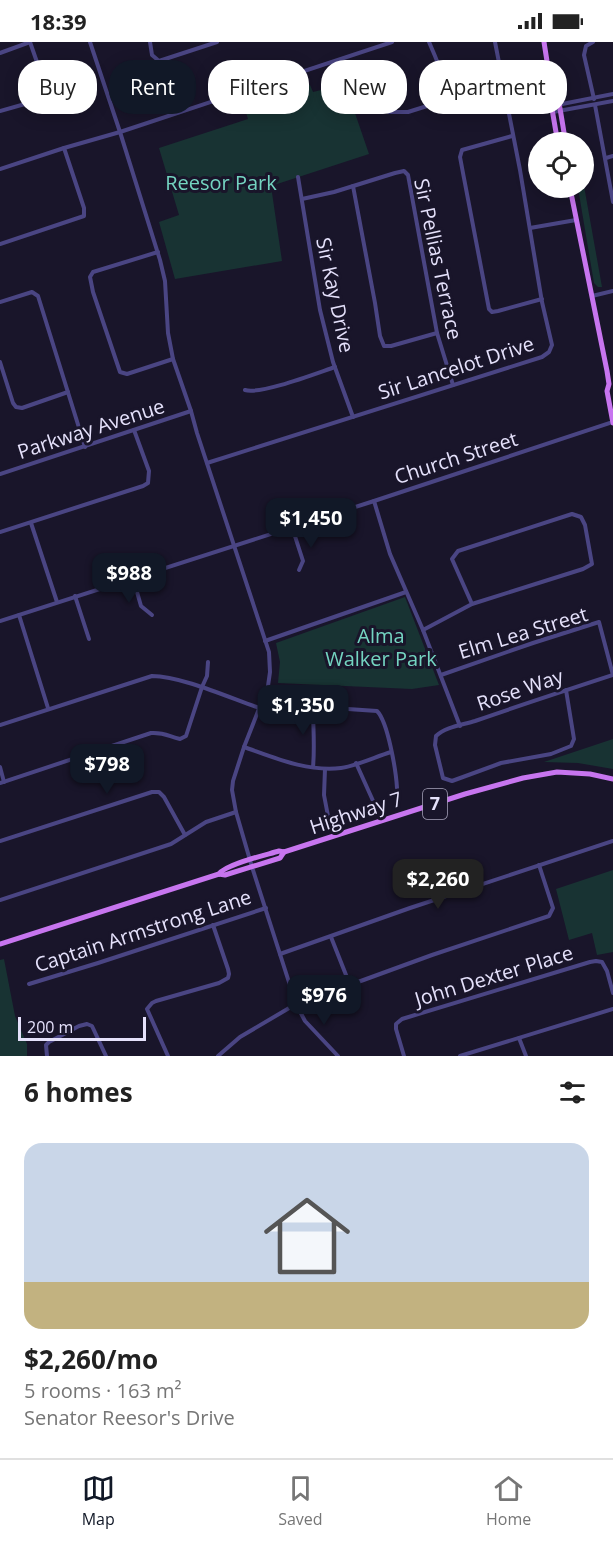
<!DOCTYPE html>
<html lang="en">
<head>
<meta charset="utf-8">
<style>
  body { margin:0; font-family:"Open Sans",sans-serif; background:#f2f2f2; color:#222; height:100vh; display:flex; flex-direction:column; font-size:22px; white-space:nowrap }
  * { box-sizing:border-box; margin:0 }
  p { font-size:20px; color:#767676 }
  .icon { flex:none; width:33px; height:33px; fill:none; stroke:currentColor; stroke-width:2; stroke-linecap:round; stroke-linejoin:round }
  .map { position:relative; height:1014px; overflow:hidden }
  .panel { display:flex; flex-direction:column; background:#fff; flex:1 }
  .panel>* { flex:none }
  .guide { position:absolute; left:18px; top:18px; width:578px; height:54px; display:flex; gap:12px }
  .controls { position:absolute; left:528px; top:90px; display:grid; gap:12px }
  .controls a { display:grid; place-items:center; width:66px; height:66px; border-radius:50%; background:#fff; box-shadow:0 3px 15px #0003; font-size:30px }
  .scale { position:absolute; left:18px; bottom:15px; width:128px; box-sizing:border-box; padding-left:6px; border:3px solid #e5e1fb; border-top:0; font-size:16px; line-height:21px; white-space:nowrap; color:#e5e1fb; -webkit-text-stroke:4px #19152a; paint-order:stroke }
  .price { position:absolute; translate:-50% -51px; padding:0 14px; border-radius:12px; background:#111827; color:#fff; font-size:20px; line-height:39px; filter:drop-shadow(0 2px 3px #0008) }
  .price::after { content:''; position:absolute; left:50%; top:36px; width:18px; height:14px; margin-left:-9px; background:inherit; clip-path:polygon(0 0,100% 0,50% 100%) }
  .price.current { background:#222; color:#fff }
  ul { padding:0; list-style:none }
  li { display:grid; align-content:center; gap:12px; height:318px; padding:0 24px }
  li+li { border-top:2px solid #e0e0e0 }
  li span { display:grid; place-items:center; height:186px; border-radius:18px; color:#555 }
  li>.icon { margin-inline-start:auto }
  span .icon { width:108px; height:108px; fill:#fffc; stroke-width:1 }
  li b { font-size:26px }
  h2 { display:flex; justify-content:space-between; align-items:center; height:72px; padding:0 24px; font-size:26px }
  .pill { padding:0 21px; border-radius:24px; background:#fff; box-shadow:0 3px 15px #0003; font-size:21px; line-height:54px }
  .pill.current { background:#111827; color:#fff }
  .status { display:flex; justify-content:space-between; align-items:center; height:42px; padding:0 30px; background:#fff; direction:ltr }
  .status svg { height:16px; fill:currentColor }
  .tabs { display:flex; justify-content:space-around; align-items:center; height:84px; border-top:2px solid #e0e0e0; background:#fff; font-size:16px; color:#767676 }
  .tabs a { display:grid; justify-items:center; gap:3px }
  .tabs .current { color:#111827 }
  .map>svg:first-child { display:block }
</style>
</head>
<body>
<div class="status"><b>18:39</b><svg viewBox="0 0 49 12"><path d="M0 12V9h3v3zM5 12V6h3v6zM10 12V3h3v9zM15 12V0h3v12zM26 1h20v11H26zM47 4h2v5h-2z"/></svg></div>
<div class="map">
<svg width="613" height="1014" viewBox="0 0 613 1014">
  <rect width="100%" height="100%" fill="#19152a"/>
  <g fill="#183333">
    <path d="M 303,38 L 305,44 L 310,43 L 313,50 L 345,42 L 369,112 L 271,144 L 282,219 L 175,237 L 159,180 L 179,173 L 159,106 L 248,77 L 242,58 Z"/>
    <path d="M 584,144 L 602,245 L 598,245 L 594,241 L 578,146 L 584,146 Z"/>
    <path d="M 405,555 L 439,643 L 412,647 L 278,641 L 280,620 L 276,601 Z"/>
    <path d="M 613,697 L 613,727 L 578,721 L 544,720 Z"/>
    <path d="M 613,828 L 613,910 L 597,913 L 592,891 L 569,898 L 556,847 Z"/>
    <path d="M 4,917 L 15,974 L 27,1002 L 27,1014 L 0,1014 L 0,918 Z"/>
  </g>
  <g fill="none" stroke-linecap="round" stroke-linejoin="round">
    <g stroke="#4a4583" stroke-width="4">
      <path d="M 90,0 L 120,90 L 160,218 L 165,239 L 168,291 L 173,317 L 191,369 L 197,391 L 269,610 L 270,630 L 268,644 L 244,705 L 233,739 L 232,748 L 236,770 L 252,825 L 296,962 L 305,979 L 338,1014"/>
      <path d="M 150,0 L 152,13 L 159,19 L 217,0"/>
      <path d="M 593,0 L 586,4 L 584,13 L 594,57"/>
      <path d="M 0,11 L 30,0"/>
      <path d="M 595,63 L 613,160"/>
      <path d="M 552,64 L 613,52"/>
      <path d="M 0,69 L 39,58 L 43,55 L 46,46 L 30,0"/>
      <path d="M 389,70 L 408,70 L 443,59 C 450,45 435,14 429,0"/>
      <path d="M 553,70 L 613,59"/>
      <path d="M 512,94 L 462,108 L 460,115 L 463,131 L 489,267 L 492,270 L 498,269 L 542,257"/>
      <path d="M 606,116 L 613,114"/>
      <path d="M 0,127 L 64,106 L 120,90 L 392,0"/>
      <path d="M 298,135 L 320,268 L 333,320 L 353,375"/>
      <path d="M 353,144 L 375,261 L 380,294 L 384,304 L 391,304 L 437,291"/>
      <path d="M 302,157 L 334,150 L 395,131 L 404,129 L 408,133 L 437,291 L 453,343"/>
      <path d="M 530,186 L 576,178"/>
      <path d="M 0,202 L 84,174 L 84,166 L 64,106"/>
      <path d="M 158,210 L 93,230 L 90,235 L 93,250 L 120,330 L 127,332 L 173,317"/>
      <path d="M 592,254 L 613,249"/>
      <path d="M 0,260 L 32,250 L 38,254 L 85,405"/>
      <path d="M 0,320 L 13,361 L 16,365 L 22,366 L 68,350"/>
      <path d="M 245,348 C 260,353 317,331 335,325"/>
      <path d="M 207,421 L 542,315 L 549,310 L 552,303 L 542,260 L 520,128 L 495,0"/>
      <path d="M 0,432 L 191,369"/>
      <path d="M 374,459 L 390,512 L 423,588 L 460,684"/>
      <path d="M 31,481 L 57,560"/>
      <path d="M 292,485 L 303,519 L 299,528"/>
      <path d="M 0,490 L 143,444 L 148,441 L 149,429 L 134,388"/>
      <path d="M 133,536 L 141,564 L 152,573"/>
      <path d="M 75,554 L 89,597"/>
      <path d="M 19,573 L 48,666"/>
      <path d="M 0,579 L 374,459 L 613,380"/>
      <path d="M 423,588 L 472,562 L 452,517 L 458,509 L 572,472 L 581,475 L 585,483 L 592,522 L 583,527 L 472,562"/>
      <path d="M 265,599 L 406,550"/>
      <path d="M 441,633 L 533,601 L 599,580 L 613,633"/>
      <path d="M 566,648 L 574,697 L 571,704 L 551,712 L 501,721 L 452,739 L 443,736 L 435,703 L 436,694 C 445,685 462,683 475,679 C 521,663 567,648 613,633"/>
      <path d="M 263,656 L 289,663 L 377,669 C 388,680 396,729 397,746"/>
      <path d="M 0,683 L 152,634 C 181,634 230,656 259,666"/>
      <path d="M 244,705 C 275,716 307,730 341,726 C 356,724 375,715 391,710"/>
      <path d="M 356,721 L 374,761"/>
      <path d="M 0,725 L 4,740"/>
      <path d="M 313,725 C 315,704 313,686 313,664"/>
      <path d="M 325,727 L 324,753 L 328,774"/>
      <path d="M 0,741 L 151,691 C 164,690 168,694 180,697 L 186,694 L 202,645 L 207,634 L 208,620"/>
      <path d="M 0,799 L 152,750 L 159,750 L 164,755 L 185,793"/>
      <path d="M 0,858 L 171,802 L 206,780 L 236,770"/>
      <path d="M 331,895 L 348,938 L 353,940 L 358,940 L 432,913 L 549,874 L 553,866 L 539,823"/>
      <path d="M 280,912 L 410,866 L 613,799"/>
      <path d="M 29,942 L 98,921 L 266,866"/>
      <path d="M 519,996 L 526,1014"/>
      <path d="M 47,1014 L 46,1003 L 49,1000 L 79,984 L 87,982 L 92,984 L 106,1014"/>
      <path d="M 168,1014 L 147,967 L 152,961 L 156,959 L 219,941 L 228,936 L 229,932 L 228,927 L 213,883"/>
      <path d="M 218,1014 L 240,995 L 296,962"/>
      <path d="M 404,1014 L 396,987 L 396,982 L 402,977 L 590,920 L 596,919 L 602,920 L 607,929 L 613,951"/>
      <path d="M 460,1014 L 613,967"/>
    </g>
    <g stroke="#c775ef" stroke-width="5">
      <path d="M 544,0 L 549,32 L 547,38 L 557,96 L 561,100"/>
      <path d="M 549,32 C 558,43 562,81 565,96 L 563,100"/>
      <path d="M 570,146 L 607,329 L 609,342 L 607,349 L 613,381"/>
      <path d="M 219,832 C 226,822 266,813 279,809 L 284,810 L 465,752 L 523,736 L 557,730 L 590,732 L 613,737"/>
      <path d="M 0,902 L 219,832 L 225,833 L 280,816 L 284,810"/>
    </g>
  </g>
  <g text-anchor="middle" stroke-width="6" stroke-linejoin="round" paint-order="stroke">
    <rect fill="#19152a" stroke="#a8a4bc" stroke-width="1.5" x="423" y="747" width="24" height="30" rx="4.5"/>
    <g font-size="18" font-weight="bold" fill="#e5e1fb">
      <text x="435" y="768">7</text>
    </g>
    <g font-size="20" fill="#74d4c1" stroke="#19152a">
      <text x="221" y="148">Reesor Park</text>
      <text x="381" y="601">Alma<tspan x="381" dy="23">Walker Park</tspan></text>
    </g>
    <g font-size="20" fill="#e5e1fb" stroke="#19152a">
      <text transform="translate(438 217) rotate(78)" y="7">Sir Pellias Terrace</text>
      <text transform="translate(335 253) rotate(78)" y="7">Sir Kay Drive</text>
      <text transform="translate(456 326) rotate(-18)" y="7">Sir Lancelot Drive</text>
      <text transform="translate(91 387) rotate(-18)" y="7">Parkway Avenue</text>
      <text transform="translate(456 416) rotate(-18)" y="7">Church Street</text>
      <text transform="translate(523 591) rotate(-17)" y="7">Elm Lea Street</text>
      <text transform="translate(520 648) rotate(-19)" y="7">Rose Way</text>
      <text transform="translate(356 771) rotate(-18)" y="7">Highway 7</text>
      <text transform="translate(143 889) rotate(-18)" y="7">Captain Armstrong Lane</text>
      <text transform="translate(494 934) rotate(-17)" y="7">John Dexter Place</text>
    </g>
  </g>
</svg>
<div class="controls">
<a><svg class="icon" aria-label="locate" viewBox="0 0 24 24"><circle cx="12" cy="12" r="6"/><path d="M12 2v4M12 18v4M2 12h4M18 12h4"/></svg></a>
</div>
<div class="scale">200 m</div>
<b class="price" style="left:311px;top:507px">$1,450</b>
<b class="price" style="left:129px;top:562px">$988</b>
<b class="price" style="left:303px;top:694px">$1,350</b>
<b class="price" style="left:107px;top:753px">$798</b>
<b class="price current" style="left:438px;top:868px">$2,260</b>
<b class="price" style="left:324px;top:984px">$976</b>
<div class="guide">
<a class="pill">Buy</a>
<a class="pill current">Rent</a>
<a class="pill">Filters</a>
<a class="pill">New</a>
<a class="pill">Apartment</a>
</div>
</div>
<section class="panel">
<h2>6 homes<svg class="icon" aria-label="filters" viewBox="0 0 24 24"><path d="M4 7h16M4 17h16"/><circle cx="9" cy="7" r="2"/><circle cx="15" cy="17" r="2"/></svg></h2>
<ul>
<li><span style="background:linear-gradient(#c9d6e8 75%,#c2b280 0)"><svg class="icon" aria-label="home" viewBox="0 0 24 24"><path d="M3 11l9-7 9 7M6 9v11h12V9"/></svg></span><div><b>$2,260/mo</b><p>5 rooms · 163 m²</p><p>Senator Reesor's Drive</p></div></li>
</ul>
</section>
<nav class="tabs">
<a class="current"><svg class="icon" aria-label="map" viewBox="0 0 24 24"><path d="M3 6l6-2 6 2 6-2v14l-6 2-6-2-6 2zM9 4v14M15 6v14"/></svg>Map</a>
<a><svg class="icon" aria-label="saved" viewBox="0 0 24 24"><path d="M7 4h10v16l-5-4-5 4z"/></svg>Saved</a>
<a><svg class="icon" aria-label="home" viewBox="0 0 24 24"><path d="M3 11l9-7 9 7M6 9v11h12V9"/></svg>Home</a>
</nav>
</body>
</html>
